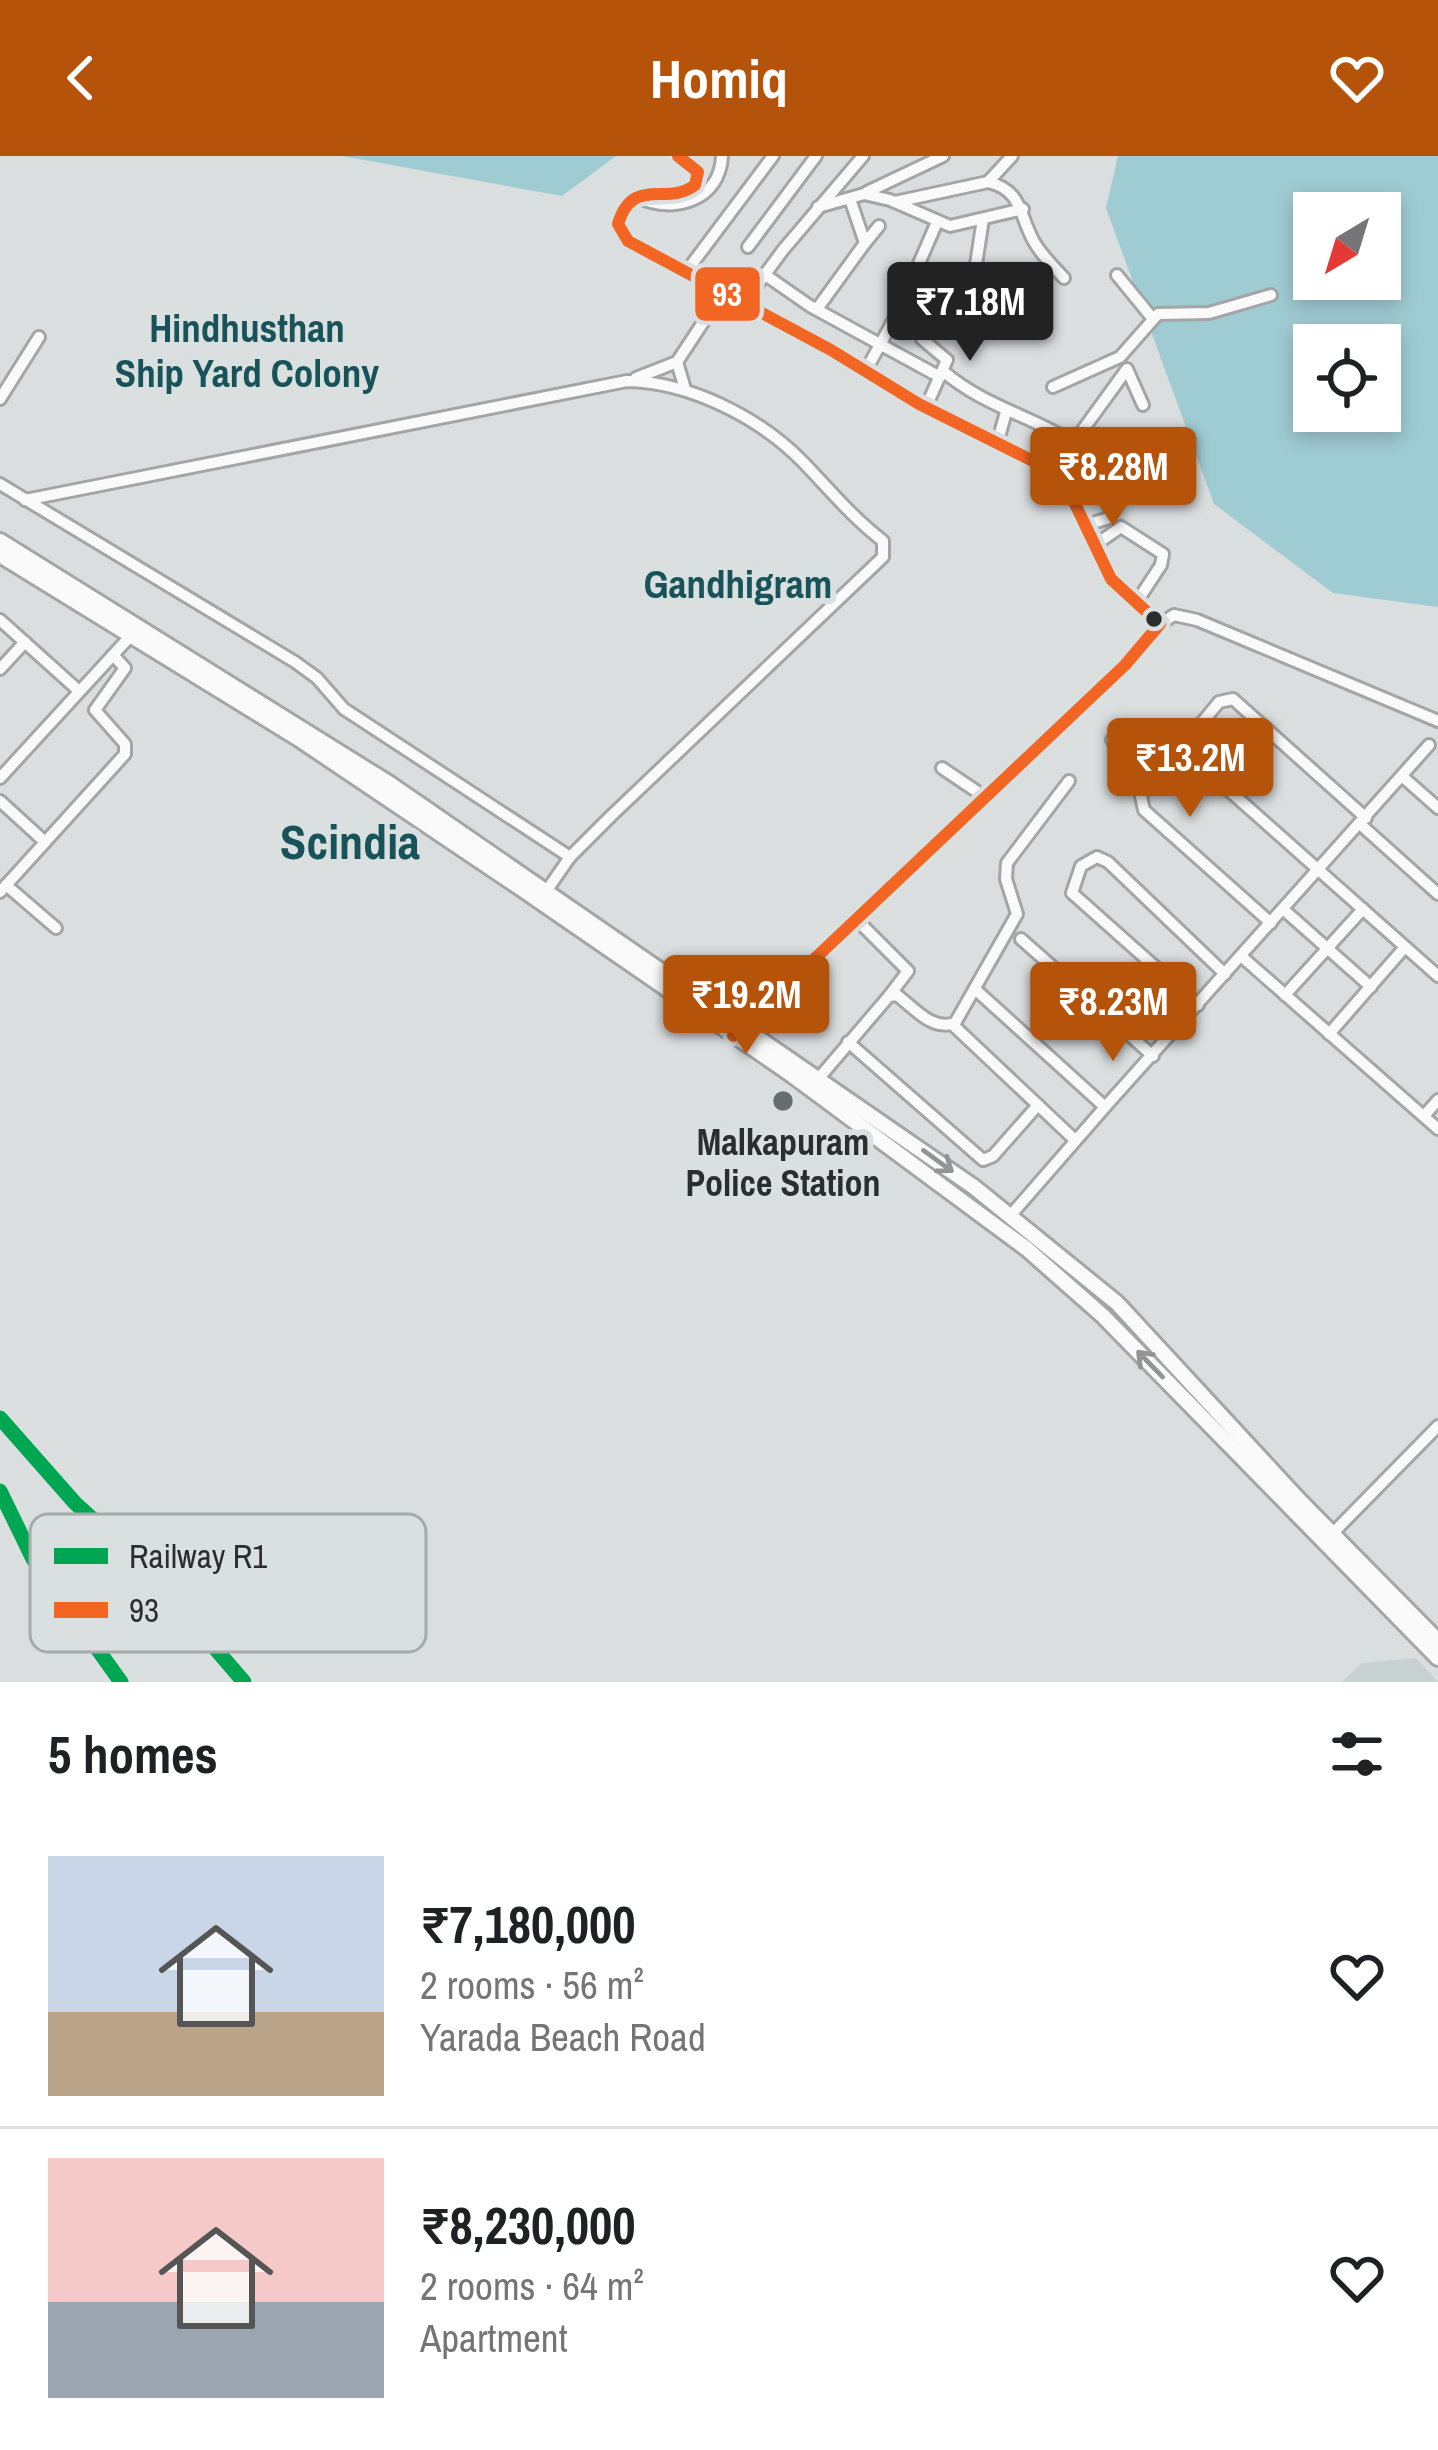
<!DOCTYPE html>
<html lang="en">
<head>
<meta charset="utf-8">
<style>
  body { margin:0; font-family:"Archivo Narrow",sans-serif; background:#f6f6f6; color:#202124; height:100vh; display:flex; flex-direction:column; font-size:45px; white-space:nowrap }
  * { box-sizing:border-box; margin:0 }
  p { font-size:39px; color:#757577 }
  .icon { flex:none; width:66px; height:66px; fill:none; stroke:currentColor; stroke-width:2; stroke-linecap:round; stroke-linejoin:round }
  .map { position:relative; height:1526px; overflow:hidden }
  .details { display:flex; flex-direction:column; background:#fff; flex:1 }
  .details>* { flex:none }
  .needle { width:78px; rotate:218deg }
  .fabs { position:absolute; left:1293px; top:36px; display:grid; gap:24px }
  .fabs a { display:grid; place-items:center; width:108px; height:108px; border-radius:0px; background:#fff; box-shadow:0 6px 18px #0003; font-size:60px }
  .price { position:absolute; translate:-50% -102px; padding:0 27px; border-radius:12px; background:#b45309; color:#fff; font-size:39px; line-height:78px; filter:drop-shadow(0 3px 6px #0008) }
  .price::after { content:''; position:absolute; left:50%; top:72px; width:36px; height:27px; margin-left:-18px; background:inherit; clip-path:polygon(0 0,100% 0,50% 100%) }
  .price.on { background:#222; color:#fff }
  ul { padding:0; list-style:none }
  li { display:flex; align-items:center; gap:36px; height:300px; padding:0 48px }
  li+li { border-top:3px solid #e0e0e0 }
  li span { display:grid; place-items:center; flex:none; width:336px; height:240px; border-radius:0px; color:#555 }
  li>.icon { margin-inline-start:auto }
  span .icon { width:144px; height:144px; fill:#fffc; stroke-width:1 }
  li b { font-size:51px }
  h2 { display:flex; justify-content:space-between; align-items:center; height:144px; padding:0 48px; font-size:51px }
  header { display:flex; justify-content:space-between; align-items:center; height:156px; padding:0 48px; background:#b45309; color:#fff; font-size:54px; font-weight:700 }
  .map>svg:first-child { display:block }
</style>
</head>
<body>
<header><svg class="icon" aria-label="back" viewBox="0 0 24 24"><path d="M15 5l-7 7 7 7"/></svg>Homiq<svg class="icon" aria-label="heart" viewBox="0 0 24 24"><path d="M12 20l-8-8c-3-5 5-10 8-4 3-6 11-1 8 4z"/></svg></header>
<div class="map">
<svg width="1438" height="1526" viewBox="0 0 1438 1526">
  <rect width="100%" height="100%" fill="#dbdedf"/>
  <path fill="#c9d2d3" d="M 1416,1502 L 1438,1526 L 1342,1526 L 1362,1507 Z"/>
  <g fill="#9fcbd2" fill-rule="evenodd">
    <path d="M 342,0 L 616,0 L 562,40 Z"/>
    <path d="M 1118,0 L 1438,0 L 1438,451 L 1333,437 L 1214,348 L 1106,52 ZM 1314,57 L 1380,57 L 1380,123 L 1314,123 ZM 1314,189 L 1380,189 L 1380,255 L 1314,255 Z"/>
  </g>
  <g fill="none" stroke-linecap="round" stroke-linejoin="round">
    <defs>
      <g id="minor">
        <path d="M 678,0 L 698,16 L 695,29 C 666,51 633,19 618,68 L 628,85 L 831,194 L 919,248 L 1053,315 L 1068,333 L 1111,423 L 1160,468 L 1125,509 L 739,873"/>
        <path d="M 988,26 L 1012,0"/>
        <path d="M 867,36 L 943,0"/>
        <path d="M 639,42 C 675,58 720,44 722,0"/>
        <path d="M 895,46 L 988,26 C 1022,34 1019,58 1033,84 C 1041,99 1053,110 1064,122"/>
        <path d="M 818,51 L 864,38 L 890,44 L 950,70 L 1023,53"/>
        <path d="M 865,87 L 879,70"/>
        <path d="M 748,91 L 816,0"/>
        <path d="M 686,116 L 773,0"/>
        <path d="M 764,118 L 810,150 L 940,221"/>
        <path d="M 1117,119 L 1153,163"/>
        <path d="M 973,128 L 983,63"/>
        <path d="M 744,147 L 783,94 L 863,0"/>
        <path d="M 817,153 L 865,87 L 850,43"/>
        <path d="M 922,183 L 947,204 L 926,251"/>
        <path d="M 943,215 C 982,249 1028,259 1071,285"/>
        <path d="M 865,216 L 898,156 L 937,66"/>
        <path d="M 636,222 L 677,206"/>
        <path d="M 1053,231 L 1120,201 L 1158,158 L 1209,157 L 1271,139"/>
        <path d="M 685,233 L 677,206 L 723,136"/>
        <path d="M 0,243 L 39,181"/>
        <path d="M 997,288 L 1006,256"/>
        <path d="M 1068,290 L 1085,307 L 1113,355 L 1109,362 L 1086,369"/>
        <path d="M 1053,315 L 1127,213 L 1143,249"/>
        <path d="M 0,328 L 295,506 L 317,522 L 344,553 L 570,701"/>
        <path d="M 25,344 L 627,225 C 689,226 759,261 803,306 C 830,334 852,361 883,385 L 883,401 L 611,660 L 570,701 L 545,737"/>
        <path d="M 1095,389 L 1121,371 L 1163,398 L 1161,409 L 1136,447"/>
        <path d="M 0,464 L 79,535"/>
        <path d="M 1160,468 L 1174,459 L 1197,464 L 1438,565"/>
        <path d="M 0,513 L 25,486"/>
        <path d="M 1112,584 L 1150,619 L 1141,640 L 1144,654 L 1271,767"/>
        <path d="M 942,612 L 985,641"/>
        <path d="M 1403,621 L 1438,652"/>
        <path d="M 0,622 L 136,474"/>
        <path d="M 0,645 L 45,686"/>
        <path d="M 1366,662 L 1233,543 L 1219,546 L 1186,586 L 1189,599 L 1438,820"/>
        <path d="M 1360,668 L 1438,738"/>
        <path d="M 6,729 L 56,772"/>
        <path d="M 0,736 L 125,598 L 125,588 L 95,554 L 125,512 L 113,499"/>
        <path d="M 1284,754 L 1371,831"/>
        <path d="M 855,762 L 908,815 L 889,840"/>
        <path d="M 1021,783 L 1153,900"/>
        <path d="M 1241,800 L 1438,973"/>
        <path d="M 976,834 L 1105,951 L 1429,589"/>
        <path d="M 1285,839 L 1363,753"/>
        <path d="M 1198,849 L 1072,737 L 1081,710 L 1097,701 L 1108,706 L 1225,818"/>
        <path d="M 953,869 L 1075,984"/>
        <path d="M 1329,878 L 1405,791"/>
        <path d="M 848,886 L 983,1004 L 993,1000 L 1038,949"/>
        <path d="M 819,922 L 889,840 L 897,839 C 915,853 932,875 955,867 L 1017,758 L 1006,723 L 1007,707 L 1069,625"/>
        <path d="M 1424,960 L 1438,944"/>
        <path d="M 1010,1060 L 1105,951"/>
        <path d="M 1332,1378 L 1438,1270"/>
      </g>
      <g id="major">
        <path d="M 0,385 L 390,628 L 974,1031 L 1117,1147 L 1298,1343 L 1438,1485"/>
        <path d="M 0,399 L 299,583 L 519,731 L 792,919 L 1027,1093 L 1103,1160 L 1438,1502"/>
      </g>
    </defs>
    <use href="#minor" stroke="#a3a5a6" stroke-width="16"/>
    <use href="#major" stroke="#a3a5a6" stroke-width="20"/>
    <use href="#minor" stroke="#fafafa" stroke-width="10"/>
    <use href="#major" stroke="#fafafa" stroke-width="14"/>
    <defs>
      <path id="bus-1" d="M 678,0 L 698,16 L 695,29 C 666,51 633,19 618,68 L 628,85 L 831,194 L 919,248 L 1053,315 L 1068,333 L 1111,423 L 1160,468 L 1125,509 L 733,880"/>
    </defs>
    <use href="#bus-1" stroke="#dadfe0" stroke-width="21"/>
    <use href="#bus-1" stroke="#f26522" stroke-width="12"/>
    <defs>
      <g id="rail-1">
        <path d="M 0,1262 L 75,1347 L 146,1412 L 244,1526"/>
        <path d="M 0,1335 L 33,1403 L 121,1526"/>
      </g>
    </defs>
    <use href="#rail-1" stroke="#dadfe0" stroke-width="24"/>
    <use href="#rail-1" stroke="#00a651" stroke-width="15"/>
  </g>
  <defs><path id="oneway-shaft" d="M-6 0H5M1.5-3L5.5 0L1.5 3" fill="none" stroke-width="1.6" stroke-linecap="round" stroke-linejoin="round" transform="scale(3)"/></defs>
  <g stroke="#939494">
    <use href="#oneway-shaft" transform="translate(938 1005) rotate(36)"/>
    <use href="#oneway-shaft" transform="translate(1150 1208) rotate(-134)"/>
  </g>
  <circle fill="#2c2e2e" stroke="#dadfe0" stroke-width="4.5" cx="1154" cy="463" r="10"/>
  <circle fill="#696c6c" stroke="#dadfe0" stroke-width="4.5" cx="783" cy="945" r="12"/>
  <g text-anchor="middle" stroke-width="12" stroke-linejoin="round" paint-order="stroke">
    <g font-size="36" font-weight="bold" fill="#2c2e2e" stroke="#dadfe0">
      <text x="783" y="999">Malkapuram<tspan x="783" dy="41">Police Station</tspan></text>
    </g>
    <g font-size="39" font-weight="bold" fill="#18535a" stroke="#dadfe0">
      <text x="247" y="186">Hindhusthan<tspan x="247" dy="45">Ship Yard Colony</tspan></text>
      <text x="738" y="442">Gandhigram</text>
    </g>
    <g font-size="48" font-weight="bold" fill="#18535a" stroke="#dadfe0">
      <text x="350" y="703">Scindia</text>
    </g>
  </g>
  <rect x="30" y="1358" width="396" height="138" rx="18" fill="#dadfe0" stroke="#a6aaab" stroke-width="3"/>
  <rect x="54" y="1392" width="54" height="16" fill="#00a651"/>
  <rect x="54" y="1446" width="54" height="16" fill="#f26522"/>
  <g font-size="33" fill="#2c2e2e">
    <text x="129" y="1412">Railway R1</text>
    <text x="129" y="1466">93</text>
  </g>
  <rect stroke="#dadfe0" stroke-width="4.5" x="693" y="109" width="69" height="58" rx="12" fill="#f26522"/>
  <g font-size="33" text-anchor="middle" font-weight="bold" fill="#fff">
    <text x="727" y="150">93</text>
  </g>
</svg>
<div class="fabs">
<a><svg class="needle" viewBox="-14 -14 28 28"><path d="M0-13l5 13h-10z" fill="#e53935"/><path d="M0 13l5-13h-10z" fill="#757577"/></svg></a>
<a><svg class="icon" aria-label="locate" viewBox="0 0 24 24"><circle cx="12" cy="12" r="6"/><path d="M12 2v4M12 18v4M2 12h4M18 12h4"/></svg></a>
</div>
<b class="price on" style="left:970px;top:208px">₹7.18M</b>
<b class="price" style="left:1113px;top:373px">₹8.28M</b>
<b class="price" style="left:1190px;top:664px">₹13.2M</b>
<b class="price" style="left:746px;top:901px">₹19.2M</b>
<b class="price" style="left:1113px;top:908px">₹8.23M</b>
</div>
<section class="details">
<h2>5 homes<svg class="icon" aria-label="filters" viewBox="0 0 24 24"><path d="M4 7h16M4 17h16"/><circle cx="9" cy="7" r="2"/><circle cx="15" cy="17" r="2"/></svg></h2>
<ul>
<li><span style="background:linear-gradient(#c9d6e8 65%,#b9a48a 0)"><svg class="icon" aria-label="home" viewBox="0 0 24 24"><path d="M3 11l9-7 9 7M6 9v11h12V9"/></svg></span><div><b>₹7,180,000</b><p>2 rooms · 56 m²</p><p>Yarada Beach Road</p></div><svg class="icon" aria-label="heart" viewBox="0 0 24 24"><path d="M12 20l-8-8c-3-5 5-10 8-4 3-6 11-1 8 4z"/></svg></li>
<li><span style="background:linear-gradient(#f6c9c9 60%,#9aa5b1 0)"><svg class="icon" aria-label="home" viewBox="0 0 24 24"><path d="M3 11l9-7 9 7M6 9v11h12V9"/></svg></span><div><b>₹8,230,000</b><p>2 rooms · 64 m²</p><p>Apartment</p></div><svg class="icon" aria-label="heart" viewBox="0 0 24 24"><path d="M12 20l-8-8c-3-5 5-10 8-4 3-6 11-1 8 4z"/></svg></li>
</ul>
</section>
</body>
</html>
